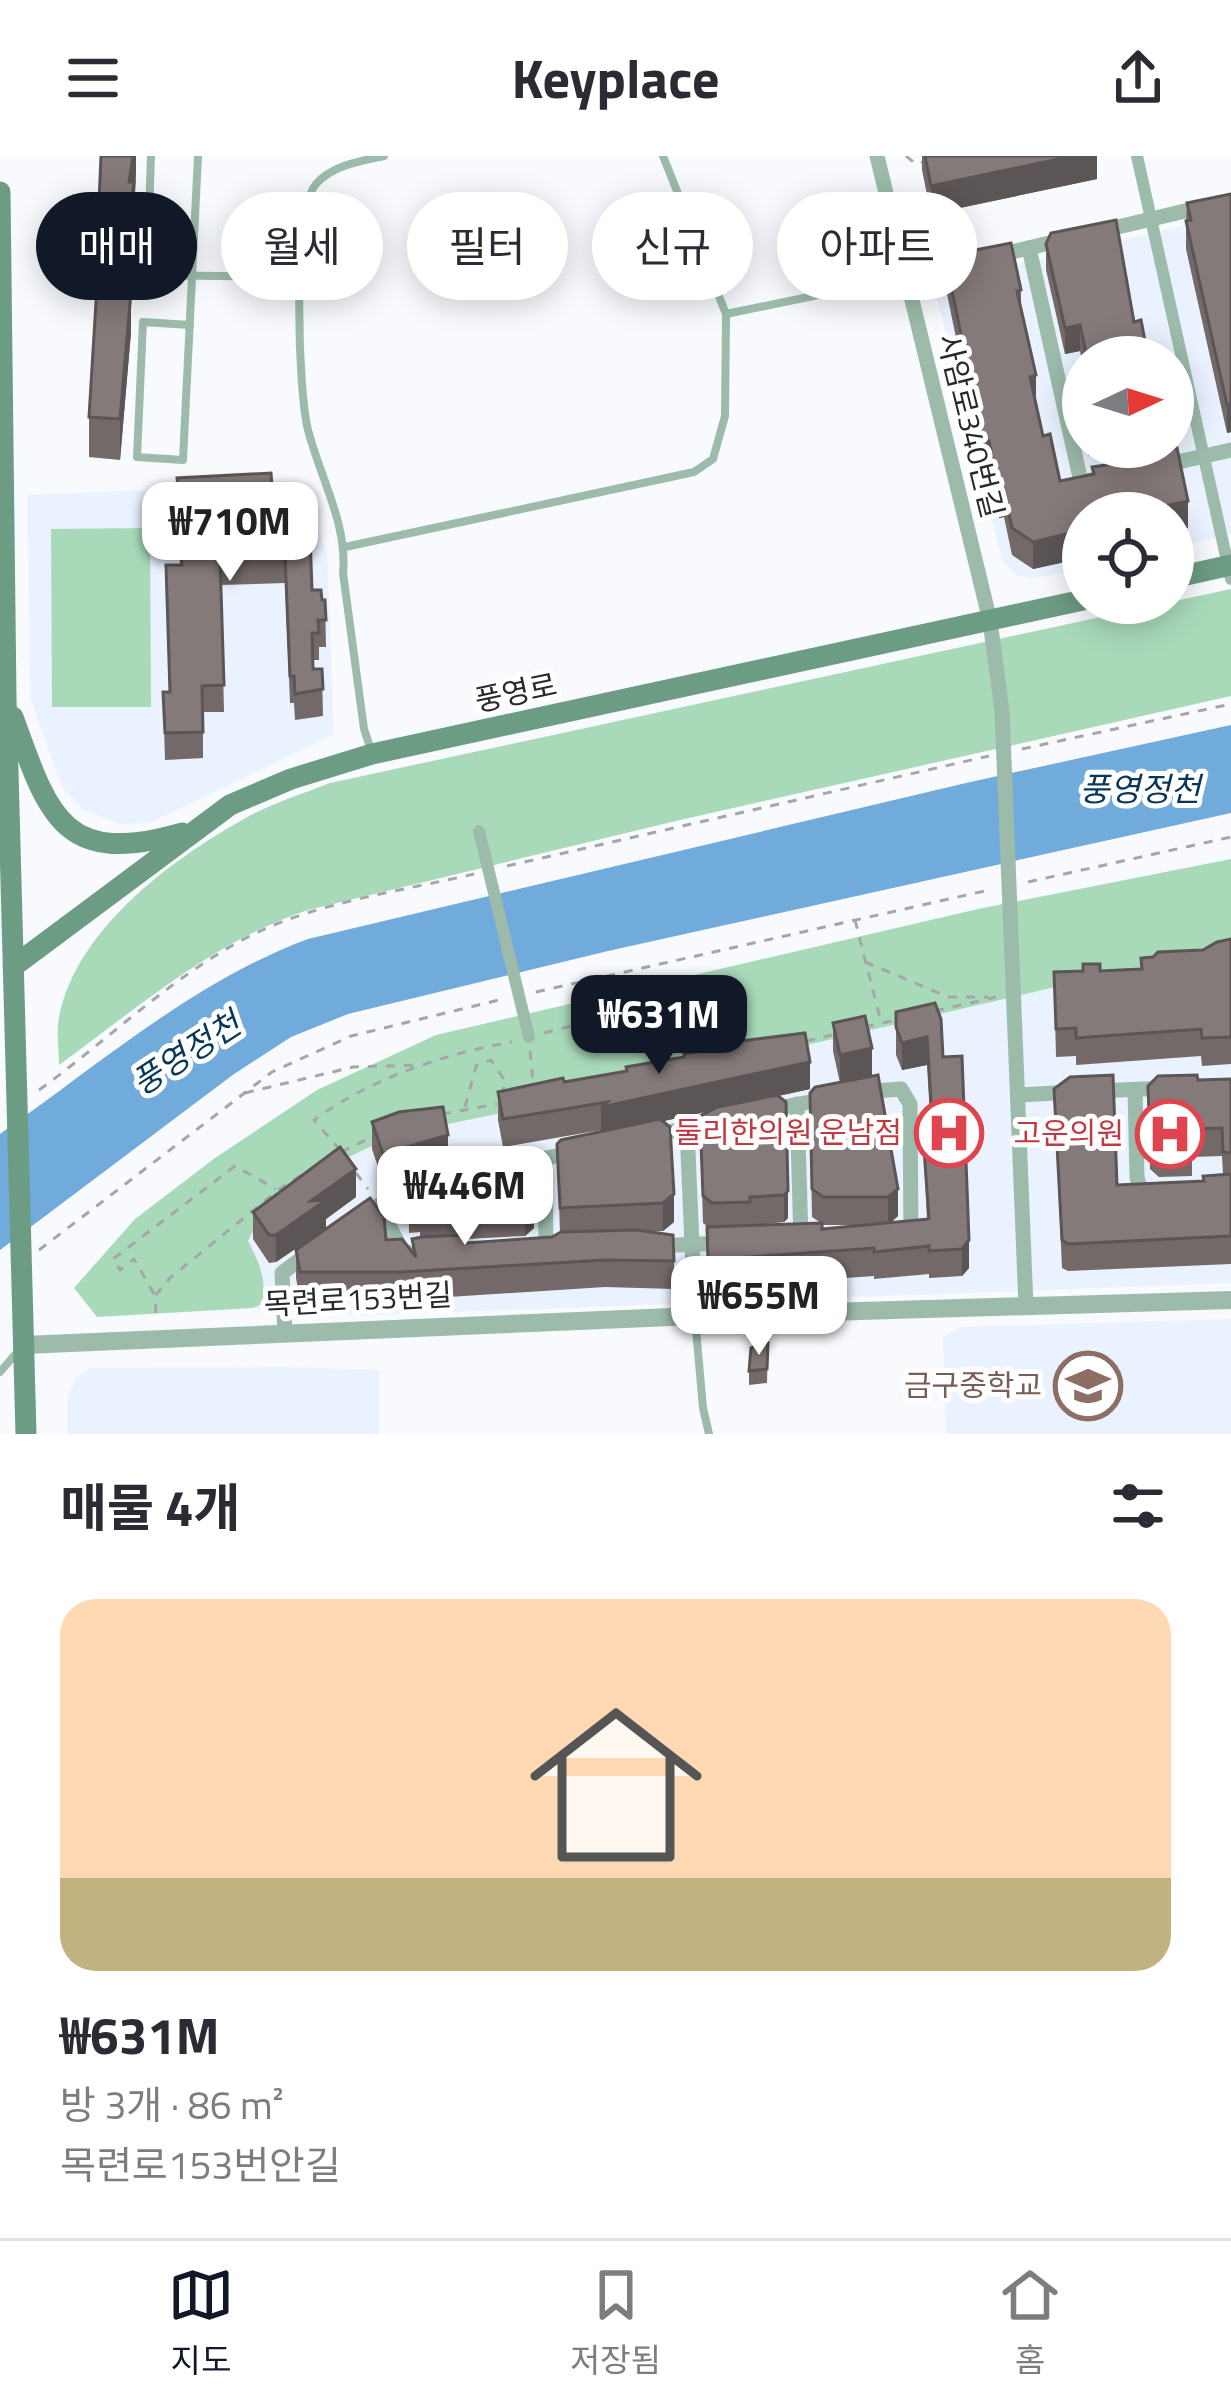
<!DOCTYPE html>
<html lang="ko">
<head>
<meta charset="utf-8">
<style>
  body { margin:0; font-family:"Titillium Web","Noto Sans KR",sans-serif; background:#f7f7f7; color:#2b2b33; height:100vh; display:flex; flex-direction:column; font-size:45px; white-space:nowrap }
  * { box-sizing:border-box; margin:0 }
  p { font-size:39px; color:#7c7c81 }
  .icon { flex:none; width:66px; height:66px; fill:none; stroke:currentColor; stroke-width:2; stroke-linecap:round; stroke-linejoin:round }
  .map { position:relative; height:1278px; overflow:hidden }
  .panel { display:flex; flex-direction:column; background:#fff; flex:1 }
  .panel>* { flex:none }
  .top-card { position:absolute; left:36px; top:36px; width:1161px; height:108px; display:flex; gap:24px }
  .needle { width:78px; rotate:86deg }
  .buttons { position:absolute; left:1062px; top:180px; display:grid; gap:24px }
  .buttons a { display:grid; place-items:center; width:132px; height:132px; border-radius:50%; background:#fff; box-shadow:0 6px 30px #0003; font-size:60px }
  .price { position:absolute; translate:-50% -102px; padding:0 27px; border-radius:24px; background:#fff; color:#222; font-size:39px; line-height:78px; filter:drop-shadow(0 3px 6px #0008) }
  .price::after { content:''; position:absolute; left:50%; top:72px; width:36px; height:27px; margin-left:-18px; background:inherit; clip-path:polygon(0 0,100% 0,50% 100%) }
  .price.selected { background:#111827; color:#fff }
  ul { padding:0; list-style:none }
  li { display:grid; align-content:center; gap:24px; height:636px; padding:0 60px }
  li span { display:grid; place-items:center; height:372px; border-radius:36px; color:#555 }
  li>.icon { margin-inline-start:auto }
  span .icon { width:216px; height:216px; fill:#fffc; stroke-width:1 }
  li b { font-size:51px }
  h2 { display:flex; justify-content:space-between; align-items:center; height:144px; padding:0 60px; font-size:51px }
  .pill { padding:0 42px; border-radius:54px; background:#fff; box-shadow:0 6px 30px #0003; font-size:42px; line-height:108px }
  .pill.selected { background:#111827; color:#fff }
  header { display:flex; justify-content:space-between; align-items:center; height:156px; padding:0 60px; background:#fff; font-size:54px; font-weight:700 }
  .menu { display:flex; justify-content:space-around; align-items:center; height:168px; border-top:3px solid #e1e1e2; background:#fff; font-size:33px; color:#7c7c81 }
  .menu a { display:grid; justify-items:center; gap:6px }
  .menu .selected { color:#111827 }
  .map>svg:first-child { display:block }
</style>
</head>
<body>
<header><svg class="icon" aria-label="menu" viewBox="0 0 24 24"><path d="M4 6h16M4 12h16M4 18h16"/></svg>Keyplace<svg class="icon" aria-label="share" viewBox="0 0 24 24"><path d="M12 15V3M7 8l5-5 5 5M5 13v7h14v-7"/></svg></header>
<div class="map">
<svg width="1231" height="1278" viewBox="0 0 1231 1278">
  <rect width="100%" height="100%" fill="#f8fafd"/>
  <g fill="#e9f2fe" fill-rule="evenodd">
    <path d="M 1231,59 L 1231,378 L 1173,392 L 1173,357 L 1083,357 L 1083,414 L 1031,422 L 1017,420 L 1002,405 L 935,134 L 941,125 ZM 1083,201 L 1173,201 L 1173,291 L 1083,291 Z"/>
    <path d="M 301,328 L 327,398 L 334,578 L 150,667 L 120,668 L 84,654 L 62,631 L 31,544 L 27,339 Z"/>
    <path d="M 1231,793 L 1231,1127 L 372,1159 L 303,1159 L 253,1152 L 262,1147 L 248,1085 L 252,1077 L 315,1017 L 395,979 L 623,932 L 1051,832 L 1107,825 Z"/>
    <path d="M 1231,1163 L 1231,1278 L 946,1278 L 943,1181 L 962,1171 Z"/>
    <path d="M 284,1211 L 379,1214 L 379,1278 L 67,1278 L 68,1240 L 76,1222 L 90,1212 Z"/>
  </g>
  <g fill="#a8daba">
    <path d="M 150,372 L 151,551 L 52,551 L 51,373 Z"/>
    <path d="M 1231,433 L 1231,540 L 680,664 L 308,754 C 213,785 139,851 59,909 C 59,894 56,877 59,862 C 75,775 170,704 244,663 C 270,648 302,638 330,627 Z"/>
    <path d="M 1231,703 L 1231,793 L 1107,825 L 1051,832 L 623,932 L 395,979 L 315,1017 L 252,1077 L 248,1085 C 259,1106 267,1123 262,1148 L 253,1152 L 97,1161 L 74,1132 L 135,1063 L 215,1002 L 317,934 L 436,879 L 978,753 Z"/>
  </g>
  <path fill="#71abdc" d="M 1231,569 L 1231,657 L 608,795 L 348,858 L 291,881 L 234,918 L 0,1094 L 0,978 C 98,909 195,825 308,783 L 966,627 Z"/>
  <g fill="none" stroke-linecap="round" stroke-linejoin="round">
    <g stroke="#a4a6a9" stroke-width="3" stroke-dasharray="9 9" stroke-linecap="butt">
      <path d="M 906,0 L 916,8 L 923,6"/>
      <path d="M 1022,593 L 1231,548"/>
      <path d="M 507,710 L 989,600"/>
      <path d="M 1028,726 L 1231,681"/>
      <path d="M 855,764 L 881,866"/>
      <path d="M 865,806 L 948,841 L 988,841"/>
      <path d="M 536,836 L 989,734"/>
      <path d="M 935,855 L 996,841"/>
      <path d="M 865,871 L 896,864"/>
      <path d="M 544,877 L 673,844 L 684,899"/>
      <path d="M 806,885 L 832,879"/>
      <path d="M 530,895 L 533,927"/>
      <path d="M 39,934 C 111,882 177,815 258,776 C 321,746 405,734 474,718"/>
      <path d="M 245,937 L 353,911 L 418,909"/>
      <path d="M 465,951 L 476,910 L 491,904 L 505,925 L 503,934"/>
      <path d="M 442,958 L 497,948"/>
      <path d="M 340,994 L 314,964 C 370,923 443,898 512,886"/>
      <path d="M 341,996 L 370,982"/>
      <path d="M 356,1017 L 368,1033"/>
      <path d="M 39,1094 L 272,916 L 351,880 L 503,843"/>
      <path d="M 154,1138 L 134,1103 L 120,1114 L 113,1103 L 235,1010 L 276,1033"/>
      <path d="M 156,1157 L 155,1140 L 170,1122 L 278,1034 L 317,1009"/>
    </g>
    <g stroke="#9cbbaa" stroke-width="8">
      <path d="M 151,0 L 147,119 L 300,121"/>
      <path d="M 726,158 L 905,121"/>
      <path d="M 190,169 L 143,166 L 137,301 L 183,304 L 198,0"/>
      <path d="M 345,391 L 694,316 L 713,303 L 725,260 L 726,158 L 663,0"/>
      <path d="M 371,594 L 364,573 L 343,417 C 348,369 320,321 308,274 C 298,235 292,56 316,28 C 333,9 361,5 384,0"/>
      <path d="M 695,1162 L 703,1252 L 709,1278"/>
      <path d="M 0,1216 L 19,1194"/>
    </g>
    <g stroke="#9cbbaa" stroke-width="12">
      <path d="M 1137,0 L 1231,423"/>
      <path d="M 479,675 L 529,881"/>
    </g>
    <g stroke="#9cbbaa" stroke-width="15">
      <path d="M 877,0 L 990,465 L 1002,555 L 1026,1151"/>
      <path d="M 1101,75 L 1231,44"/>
      <path d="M 1029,92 L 1081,326 L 1096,323"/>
      <path d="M 995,100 L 1066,83"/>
      <path d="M 905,121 L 960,108"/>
      <path d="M 1160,310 L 1231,294"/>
      <path d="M 1135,934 L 1137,1021 L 1139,1029 L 1150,1039"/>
      <path d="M 1096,935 L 1168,932"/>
      <path d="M 861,936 L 901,933 L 910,948 L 911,1080"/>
      <path d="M 1019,939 L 1072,936"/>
      <path d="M 797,948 L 801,1084"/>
      <path d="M 767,954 L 826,943"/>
      <path d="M 687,972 L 695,1160"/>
      <path d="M 650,980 L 714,966"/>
      <path d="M 545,1002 L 546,1093"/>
      <path d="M 515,1009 L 574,996"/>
      <path d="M 379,1049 L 403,1097 L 407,1096"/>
      <path d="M 364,1060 L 416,1029 L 486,1015"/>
      <path d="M 653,1090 L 725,1087"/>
      <path d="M 285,1178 L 282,1117 L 309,1097"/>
    </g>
    <path stroke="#9cbbaa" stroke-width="18" d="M 24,1189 L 695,1160 L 1231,1144"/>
    <g stroke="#6c9c83" stroke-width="21">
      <path d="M 0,36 L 6,542 L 26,1278"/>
      <path d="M 1173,422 L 1231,409"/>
      <path d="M 13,561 C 49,661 63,711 182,677"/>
      <path d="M 14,810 L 230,649 L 291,623 L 372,598 L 1083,444"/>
    </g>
  </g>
  <g fill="#726968" fill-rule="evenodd">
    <path d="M 136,0 L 134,65 L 129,102 L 120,115 L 127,130 L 131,176 L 120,304 L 89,301 L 89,261 L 97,132 L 86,124 L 86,86 L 98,70 Z"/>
    <path d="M 922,0 L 1097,0 L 1097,23 L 931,58 L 922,14 Z"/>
    <path d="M 1231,38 L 1231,276 L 1227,277 L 1186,93 L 1186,65 L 1187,47 Z"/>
    <path d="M 1011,87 L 1021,134 L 1021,152 L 1036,219 L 1036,247 L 1043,280 L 1050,278 L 1060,325 L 1092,318 L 1092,311 L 1139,304 L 1139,300 L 1177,292 L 1188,345 L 1188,372 L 1173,376 L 1173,357 L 1083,357 L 1083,402 L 1033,413 L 1012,399 L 1004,361 L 999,362 L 989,313 L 983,314 L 945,128 L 945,100 Z"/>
    <path d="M 1046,88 L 1134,166 L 1148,201 L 1083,201 L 1083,209 L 1080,195 L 1065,198 L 1046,114 Z"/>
    <path d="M 1087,291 L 1161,291 L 1161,293 L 1101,305 L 1088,299 Z"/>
    <path d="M 272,330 L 288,379 L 312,434 L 322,444 L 325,444 L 326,491 L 319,491 L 319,504 L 313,504 L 313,513 L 322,513 L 323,560 L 295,564 L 294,547 L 290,547 L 285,427 L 221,429 L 224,556 L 203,556 L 203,602 L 165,604 L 163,536 L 169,536 L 166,409 L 180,409 L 179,396 L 170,397 L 168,331 Z"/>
    <path d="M 1231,783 L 1231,908 L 1202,910 L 1201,900 L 1076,909 L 1076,900 L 1056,901 L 1054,816 L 1141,813 L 1153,801 L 1203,794 Z"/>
    <path d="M 896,856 L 943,901 L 969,1112 L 962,1120 L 929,1122 L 929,1118 L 874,1123 L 874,1120 L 708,1132 L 708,1071 L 703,1067 L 700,960 L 711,955 L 662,965 L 674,1066 L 663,1075 L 649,1076 L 674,1105 L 674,1133 L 605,1131 L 402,1144 L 300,1144 L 296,1122 L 296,1094 L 386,1084 L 412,1096 L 412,1083 L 420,1081 L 420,1076 L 409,1077 L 408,1019 L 412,1017 L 383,1026 L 372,993 L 372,966 L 448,1006 L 441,1009 L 468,1029 L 468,1006 L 503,1004 L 503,996 L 534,1072 L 525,1080 L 466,1083 L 466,1087 L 552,1081 L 560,1077 L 557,988 L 601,974 L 503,991 L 498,964 L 498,936 L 564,926 L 810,933 L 778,940 L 788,1062 L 784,1066 L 750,1070 L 821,1067 L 812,1061 L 810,965 L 840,927 L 833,895 L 833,867 L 872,920 L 898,1060 L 890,1067 L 927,1063 L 923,979 L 931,978 L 927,909 L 902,914 L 896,899 ZM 822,1068 L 823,1069 L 868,1069 L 822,1073 Z"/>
    <path d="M 1231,923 L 1231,1108 L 1068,1115 L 1062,1112 L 1054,933 L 1117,1029 L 1203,1025 L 1223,1018 L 1222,1000 L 1192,1001 L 1192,1020 L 1159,1021 L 1150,1013 L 1148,930 Z"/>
    <path d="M 356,1041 L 326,1063 L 326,1072 L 276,1106 L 269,1107 L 253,1083 L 253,1056 Z"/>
    <path d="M 768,1187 L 767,1227 L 749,1229 L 749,1215 Z"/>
  </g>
  <g fill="#5c5555">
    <path d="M 133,0 L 136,0 L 136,16 L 134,65 L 129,102 L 104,137 L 104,99 L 129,26 Z"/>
    <path d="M 1073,0 L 1097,0 L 1097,23 L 931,58 L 931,30 Z"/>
    <path d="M 131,136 L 131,176 L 120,304 L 120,263 Z"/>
    <path d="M 1080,169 L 1080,195 L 1065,198 L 1065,172 Z"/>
    <path d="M 1036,219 L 1036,247 L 1030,221 Z"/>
    <path d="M 1231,248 L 1231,276 L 1227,277 L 1227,249 Z"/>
    <path d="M 989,285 L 989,313 L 983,314 L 983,286 Z"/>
    <path d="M 1101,291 L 1161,291 L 1161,293 L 1101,305 Z"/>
    <path d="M 1004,334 L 1004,361 L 999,362 L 999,335 Z"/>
    <path d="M 1188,345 L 1188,372 L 1173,376 L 1173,357 L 1146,357 L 1146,354 Z"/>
    <path d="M 1083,374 L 1083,402 L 1033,413 L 1033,386 Z"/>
    <path d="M 927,881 L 927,909 L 902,914 L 902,887 Z"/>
    <path d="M 872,892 L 872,920 L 840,927 L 840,899 Z"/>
    <path d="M 810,906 L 810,933 L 601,979 L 601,951 Z"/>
    <path d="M 448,979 L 448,1006 L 383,1026 L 383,998 Z"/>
    <path d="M 356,1013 L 356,1041 L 326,1063 L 326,1072 L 276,1106 L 276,1079 L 311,1045 Z"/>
    <path d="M 898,1033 L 898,1060 L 888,1069 L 888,1041 Z"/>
    <path d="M 788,1035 L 788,1062 L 784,1066 L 784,1039 Z"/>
    <path d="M 674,1038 L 674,1066 L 663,1075 L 663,1047 Z"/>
    <path d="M 534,1045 L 534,1072 L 525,1080 L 525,1053 Z"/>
    <path d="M 969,1084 L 969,1112 L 962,1120 L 962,1093 Z"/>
  </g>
  <g fill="#847a79" stroke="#5c5555" stroke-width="3">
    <path d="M 101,0 L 133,0 L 129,26 L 134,26 L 129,63 L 104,99 L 86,86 L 98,70 Z"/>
    <path d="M 925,0 L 1073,0 L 931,30 Z"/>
    <path d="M 1231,38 L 1231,248 L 1227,249 L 1186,65 L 1191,64 L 1187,47 Z"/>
    <path d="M 1116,64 L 1134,166 L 1141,164 L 1148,201 L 1087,201 L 1080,169 L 1065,172 L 1046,88 L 1051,77 Z"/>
    <path d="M 1011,87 L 1021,134 L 1017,135 L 1036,219 L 1030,221 L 1043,280 L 1050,278 L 1060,325 L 1094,318 L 1092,311 L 1140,304 L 1139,300 L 1177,292 L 1188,345 L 1146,354 L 1147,357 L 1083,357 L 1083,374 L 1033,386 L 1012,372 L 1004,334 L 999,335 L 989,285 L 983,286 L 945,100 Z"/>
    <path d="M 98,113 L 127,115 L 126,129 L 131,136 L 120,263 L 89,261 Z"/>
    <path d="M 271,317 L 272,330 L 285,329 L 288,379 L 310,378 L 312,434 L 321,434 L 322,444 L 325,444 L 326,464 L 318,464 L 319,477 L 312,477 L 313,513 L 322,513 L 323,533 L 295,538 L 294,520 L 290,520 L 285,400 L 220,402 L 224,529 L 202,530 L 203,576 L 165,577 L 163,536 L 170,536 L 166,409 L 182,409 L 179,369 L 170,370 L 168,331 L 178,330 L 177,322 Z"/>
    <path d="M 1231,783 L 1231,881 L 1202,882 L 1201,873 L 1076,882 L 1076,872 L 1056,873 L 1054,816 L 1083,815 L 1083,808 L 1100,808 L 1100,815 L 1142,813 L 1141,802 L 1153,801 L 1158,796 L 1203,794 L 1217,786 Z"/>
    <path d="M 935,847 L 941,863 L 943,901 L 962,900 L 969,1084 L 962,1093 L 929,1095 L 929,1090 L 874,1096 L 874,1092 L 708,1104 L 707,1071 L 822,1067 L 822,1073 L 929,1063 L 923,979 L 933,978 L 927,881 L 902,887 L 896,871 L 896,856 Z"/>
    <path d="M 865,860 L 872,892 L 840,899 L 833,867 Z"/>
    <path d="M 805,877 L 810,906 L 601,951 L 607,946 L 503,963 L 498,936 L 563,922 L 564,926 L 627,915 L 626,911 L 684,901 L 684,898 L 733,889 L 733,886 Z"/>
    <path d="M 878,919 L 898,1033 L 888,1041 L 823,1041 L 812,1033 L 810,937 L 815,931 Z"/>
    <path d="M 1113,919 L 1117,1029 L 1204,1025 L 1203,1020 L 1231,1018 L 1231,1080 L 1068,1088 L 1062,1084 L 1054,933 L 1070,921 Z"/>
    <path d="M 1197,919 L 1198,924 L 1231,923 L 1231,997 L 1223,996 L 1222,972 L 1191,973 L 1192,992 L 1159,994 L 1150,985 L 1148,930 L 1158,920 Z"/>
    <path d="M 777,939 L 786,946 L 788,1035 L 784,1039 L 750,1041 L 750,1046 L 712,1047 L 703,1040 L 700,960 L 718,951 Z"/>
    <path d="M 443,951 L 448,979 L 383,998 L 372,966 L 399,956 Z"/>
    <path d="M 660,963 L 670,971 L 674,1038 L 663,1047 L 560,1052 L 557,988 L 561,984 Z"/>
    <path d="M 340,991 L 356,1013 L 311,1045 L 326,1044 L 276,1079 L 269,1079 L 253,1056 Z"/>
    <path d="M 523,994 L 533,1004 L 534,1045 L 525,1053 L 421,1057 L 420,1049 L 409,1049 L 408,1019 L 420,1013 L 446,1007 L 469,1030 L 468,1006 L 503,1004 L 503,996 Z"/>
    <path d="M 370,1042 L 384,1061 L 386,1084 L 402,1083 L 416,1101 L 412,1083 L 422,1081 L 465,1079 L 466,1087 L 552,1081 L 561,1076 L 636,1074 L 673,1079 L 674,1105 L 605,1104 L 402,1116 L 300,1116 L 296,1094 Z"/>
    <path d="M 768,1187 L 767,1213 L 749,1215 L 751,1192 Z"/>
  </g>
  <defs>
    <symbol id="hospital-ring" viewBox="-11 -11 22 22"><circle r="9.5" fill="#fff" stroke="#e0444e" stroke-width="1.5"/><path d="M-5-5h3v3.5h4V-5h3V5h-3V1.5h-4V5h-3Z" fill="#e0444e"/></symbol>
    <symbol id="school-ring" viewBox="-11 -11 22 22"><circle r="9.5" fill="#fff" stroke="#8d6e63" stroke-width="1.5"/><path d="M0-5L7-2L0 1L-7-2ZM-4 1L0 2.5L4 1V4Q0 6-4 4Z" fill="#8d6e63"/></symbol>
  </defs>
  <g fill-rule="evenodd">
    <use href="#hospital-ring" x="911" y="939" width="76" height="76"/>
    <use href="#hospital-ring" x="1132" y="940" width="76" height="76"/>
    <use href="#school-ring" x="1050" y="1192" width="76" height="76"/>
  </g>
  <g text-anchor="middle" stroke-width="10" stroke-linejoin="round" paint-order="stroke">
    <g font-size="30" fill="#27292c" stroke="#fff">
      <text transform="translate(970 270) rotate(76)" y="10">사암로340번길</text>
      <text transform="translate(516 537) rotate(-12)" y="10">풍영로</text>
      <text transform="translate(358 1144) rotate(-3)" y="10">목련로153번길</text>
    </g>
    <g font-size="30" fill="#be3a42" stroke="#fff" text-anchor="end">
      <text x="902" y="987">둘리한의원 운남점</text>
      <text x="1124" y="988">고운의원</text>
    </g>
    <g font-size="30" fill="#785e54" stroke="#fff" text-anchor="end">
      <text x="1042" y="1240">금구중학교</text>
    </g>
    <g font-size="33" font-style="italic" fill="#093757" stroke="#fff">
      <text x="1140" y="645">풍영정천</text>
      <text transform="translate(186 897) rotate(-33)" y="12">풍영정천</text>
    </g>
  </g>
</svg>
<div class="buttons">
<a><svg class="needle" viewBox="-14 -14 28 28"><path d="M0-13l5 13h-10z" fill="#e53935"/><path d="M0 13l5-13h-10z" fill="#7c7c81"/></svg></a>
<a><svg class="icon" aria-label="locate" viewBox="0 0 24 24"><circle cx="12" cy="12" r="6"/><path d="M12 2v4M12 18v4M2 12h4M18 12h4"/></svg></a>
</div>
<b class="price" style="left:230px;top:428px">₩710M</b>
<b class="price selected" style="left:659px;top:921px">₩631M</b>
<b class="price" style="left:465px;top:1092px">₩446M</b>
<b class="price" style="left:759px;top:1202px">₩655M</b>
<div class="top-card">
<a class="pill selected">매매</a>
<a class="pill">월세</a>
<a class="pill">필터</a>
<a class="pill">신규</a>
<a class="pill">아파트</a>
</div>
</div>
<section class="panel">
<h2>매물 4개<svg class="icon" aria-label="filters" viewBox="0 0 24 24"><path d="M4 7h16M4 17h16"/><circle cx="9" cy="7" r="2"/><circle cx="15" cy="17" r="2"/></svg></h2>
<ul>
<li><span style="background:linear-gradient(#ffd9b3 75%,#c2b280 0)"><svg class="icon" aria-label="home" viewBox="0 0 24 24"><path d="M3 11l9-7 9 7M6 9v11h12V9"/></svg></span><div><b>₩631M</b><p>방 3개 · 86 m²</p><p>목련로153번안길</p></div></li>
</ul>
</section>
<nav class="menu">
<a class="selected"><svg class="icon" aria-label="map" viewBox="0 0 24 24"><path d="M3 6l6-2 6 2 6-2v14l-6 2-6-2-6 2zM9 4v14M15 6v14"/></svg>지도</a>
<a><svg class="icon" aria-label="saved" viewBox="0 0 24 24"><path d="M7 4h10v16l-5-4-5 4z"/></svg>저장됨</a>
<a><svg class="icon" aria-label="home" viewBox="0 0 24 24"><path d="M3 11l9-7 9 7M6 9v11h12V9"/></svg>홈</a>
</nav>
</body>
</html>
